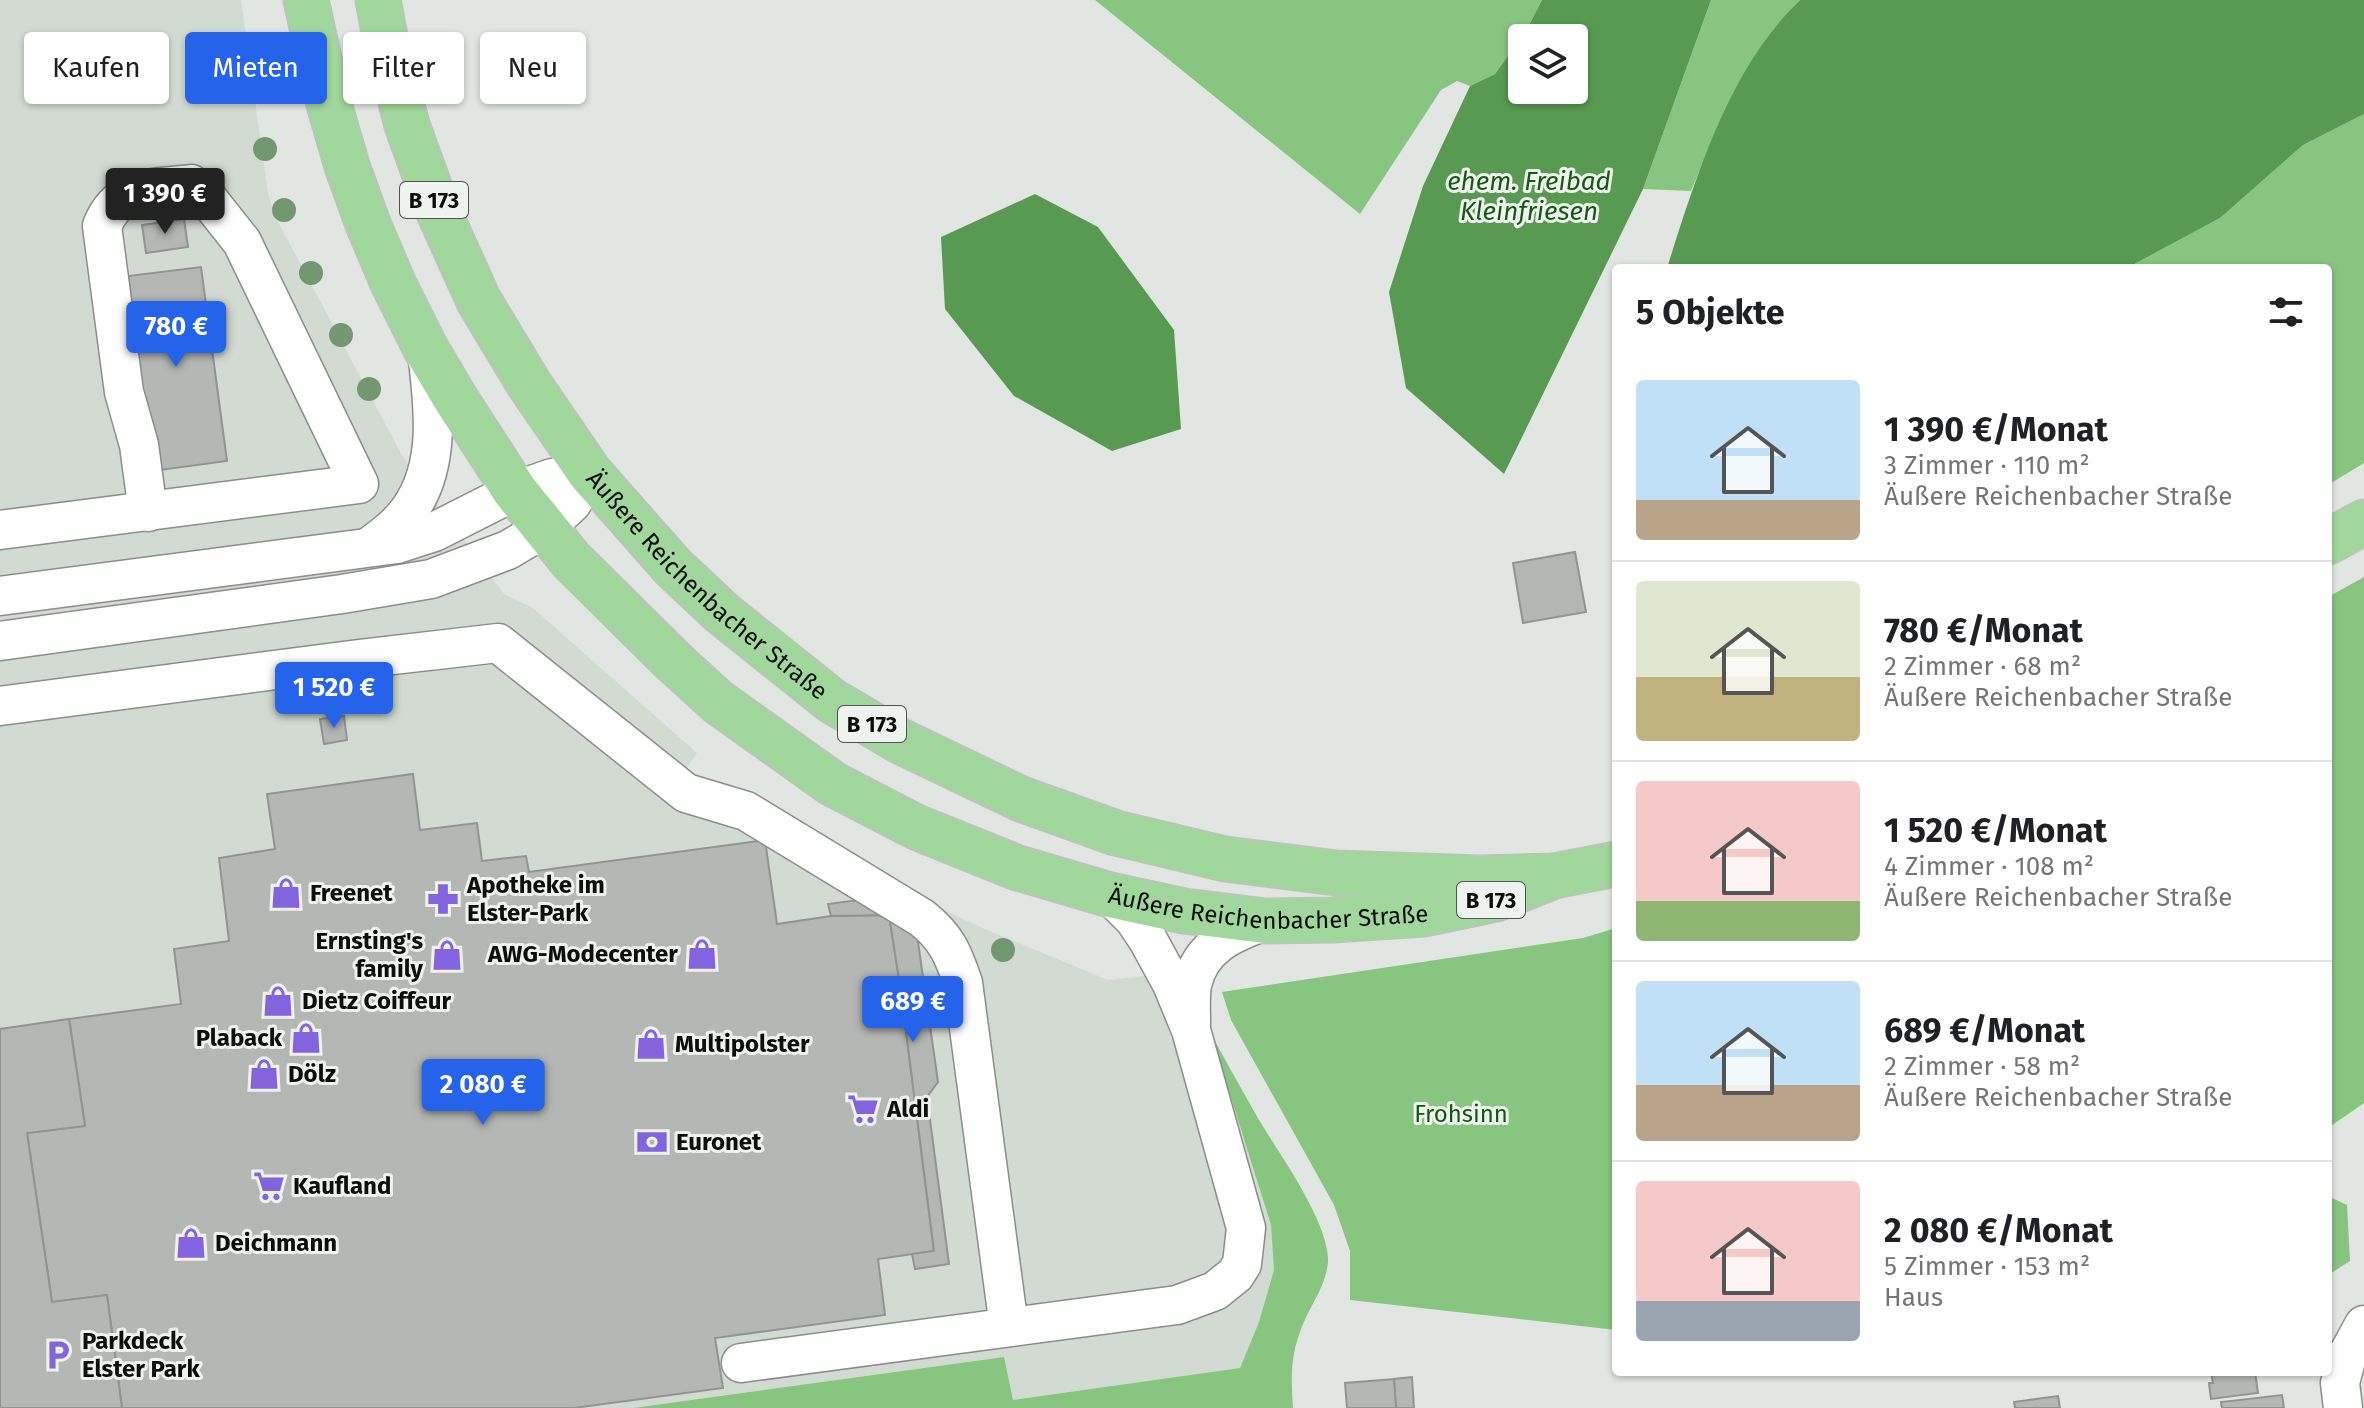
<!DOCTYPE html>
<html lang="de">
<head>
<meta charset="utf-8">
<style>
  body { margin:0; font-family:"Fira Sans",sans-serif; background:#f6f6f6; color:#202124; height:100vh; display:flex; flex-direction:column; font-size:30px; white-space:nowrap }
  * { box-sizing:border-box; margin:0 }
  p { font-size:26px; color:#757577 }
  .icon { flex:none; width:44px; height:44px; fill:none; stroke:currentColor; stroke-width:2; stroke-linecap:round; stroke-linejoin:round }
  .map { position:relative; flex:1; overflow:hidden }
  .panel { position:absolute; left:1612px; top:264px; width:720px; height:1112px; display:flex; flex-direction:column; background:#fff; border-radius:8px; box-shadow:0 2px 6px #0004 }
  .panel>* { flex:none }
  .top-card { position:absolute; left:24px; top:32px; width:760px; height:72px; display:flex; gap:16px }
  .buttons { position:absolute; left:1508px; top:24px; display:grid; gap:16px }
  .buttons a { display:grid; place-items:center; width:80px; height:80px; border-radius:8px; background:#fff; box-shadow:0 2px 6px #0004; font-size:40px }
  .price { position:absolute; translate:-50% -68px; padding:0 18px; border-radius:8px; background:#2563eb; color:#fff; font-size:26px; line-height:52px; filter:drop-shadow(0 2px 4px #0008) }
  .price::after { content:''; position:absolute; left:50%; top:48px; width:24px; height:18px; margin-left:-12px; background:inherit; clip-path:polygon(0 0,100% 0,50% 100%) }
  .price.active { background:#222; color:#fff }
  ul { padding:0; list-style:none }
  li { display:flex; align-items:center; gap:24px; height:200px; padding:0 24px }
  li+li { border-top:2px solid #e0e0e0 }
  li span { display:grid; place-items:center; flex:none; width:224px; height:160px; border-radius:8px; color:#555 }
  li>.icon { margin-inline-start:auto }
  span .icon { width:96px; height:96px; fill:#fffc; stroke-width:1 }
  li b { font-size:34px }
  h2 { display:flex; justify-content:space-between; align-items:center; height:96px; padding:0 24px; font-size:34px }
  .pill { padding:0 28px; border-radius:8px; background:#fff; box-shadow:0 2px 6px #0004; font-size:28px; line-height:72px }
  .pill.active { background:#2563eb; color:#fff }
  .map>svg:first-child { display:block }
</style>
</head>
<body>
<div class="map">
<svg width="2364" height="1408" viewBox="0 0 2364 1408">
  <rect width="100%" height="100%" fill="#e2e6e2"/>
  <path fill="#d2dbd1" d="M 0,0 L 241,0 L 268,193 L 275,216 L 404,459 L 504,594 L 533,608 L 697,753 L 681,776 L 884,883 L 985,929 L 1108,980 L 1152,975 L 1171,1038 L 1211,1034 L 1271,1225 L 1274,1270 L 1259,1323 L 1240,1368 L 1012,1400 L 1003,1357 L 633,1408 L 0,1408 Z"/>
  <g fill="#87c580">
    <path d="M 1095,0 L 1542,0 L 1527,29 L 1495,74 L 1470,86 L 1457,81 L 1441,90 L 1360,214 Z"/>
    <path d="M 1711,0 L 1800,0 C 1746,52 1720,123 1691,191 L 1643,189 Z"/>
    <path d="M 2364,114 L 2364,463 L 2328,485 L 2328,268 L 2127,268 L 2220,218 L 2303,145 Z"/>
    <path d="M 2364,577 L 2364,1103 L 2328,1128 L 2328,597 Z"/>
    <path d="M 1616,928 L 1616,1330 L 1350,1300 L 1350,1251 L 1334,1205 L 1231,1020 L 1222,992 L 1583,938 Z"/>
    <path d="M 1211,1034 C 1227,1063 1243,1092 1259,1120 C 1279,1153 1330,1224 1328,1262 C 1326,1285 1312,1303 1303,1324 C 1290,1356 1291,1375 1293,1408 L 633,1408 L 1004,1357 L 1013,1400 L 1240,1368 L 1259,1322 L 1274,1270 L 1271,1225 Z"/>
    <path d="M 2328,1196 L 2347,1205 L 2350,1261 L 2328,1275 Z"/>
  </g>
  <g fill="#589a52" fill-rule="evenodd">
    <path d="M 1542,0 L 1711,0 L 1643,189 L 1504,474 L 1406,388 L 1389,292 L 1423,186 L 1470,86 L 1495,74 L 1527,29 ZM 1574,38 L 1574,90 L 1522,90 L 1522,38 Z"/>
    <path d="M 1800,0 L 2364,0 L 2364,114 L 2303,145 L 2220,218 L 2127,268 L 1667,268 C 1696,177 1729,68 1800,0 Z"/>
    <path d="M 1035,194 L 1098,227 L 1174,330 L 1181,429 L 1112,451 L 1014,396 L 945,309 L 941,237 Z"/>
  </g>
  <g fill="#b4b7b3" stroke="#919591" stroke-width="2">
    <path d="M 184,219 L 188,247 L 146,253 L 142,225 Z"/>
    <path d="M 201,267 L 227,461 L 153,471 L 124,302 L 131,301 L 128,276 Z"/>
    <path d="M 1575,552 L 1586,612 L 1523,623 L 1513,563 Z"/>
    <path d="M 339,685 L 342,708 L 319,711 L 316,688 Z"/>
    <path d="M 344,716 L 347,740 L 324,744 L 320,719 Z"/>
    <path d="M 413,774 L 420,830 L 477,823 L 482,861 L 526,856 L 529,872 L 765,840 L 777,924 L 831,916 L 889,915 L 901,992 L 934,1251 L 878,1259 L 885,1315 L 715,1338 L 723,1388 L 574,1408 L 122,1408 L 107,1295 L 52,1302 L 27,1133 L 85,1126 L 69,1019 L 181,1004 L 174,949 L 229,941 L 219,858 L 275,849 L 267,794 Z"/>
    <path d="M 911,893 L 938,1082 L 927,1097 L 949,1264 L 915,1269 L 912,1254 L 934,1251 L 901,992 L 889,915 L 831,916 L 828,904 Z"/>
    <path d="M 69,1019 L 85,1126 L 27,1133 L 52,1302 L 107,1295 L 122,1408 L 0,1408 L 0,1029 Z"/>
    <path d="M 2211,1372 L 2255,1372 L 2258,1393 L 2211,1399 L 2209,1383 L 2213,1383 Z"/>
    <path d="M 1412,1377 L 1414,1408 L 1396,1408 L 1394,1379 Z"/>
    <path d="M 1394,1379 L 1396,1408 L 1347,1408 L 1345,1383 Z"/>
    <path d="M 2282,1395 L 2284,1408 L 2222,1408 L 2221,1402 Z"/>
    <path d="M 2058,1396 L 2060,1408 L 2015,1408 L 2014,1402 Z"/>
  </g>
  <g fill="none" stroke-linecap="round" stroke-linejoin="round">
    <defs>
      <g id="minor">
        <path d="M 0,530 L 359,484 L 242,242 L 208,199 L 191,184 C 152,189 119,184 102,226 L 124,392 L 139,445 L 148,512"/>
        <path d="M 369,547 C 384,536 399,525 410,509 C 442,464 433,403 427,352"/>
        <path d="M 0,596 L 397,544 L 434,532 L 515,491 L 552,478 L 590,473"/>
        <path d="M 0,641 L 342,594 L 431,579 L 508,550 L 545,528 L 572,503 L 590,473"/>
        <path d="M 0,706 L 359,659 L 498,643 L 686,793 L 746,811 L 922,918 C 947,938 953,954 963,983 L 1009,1327"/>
        <path d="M 1191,1023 C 1191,1011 1190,997 1192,985 C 1200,946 1232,933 1265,921"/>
        <path d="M 741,1363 L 1177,1305 L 1215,1291 L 1235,1275 L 1242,1264 L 1246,1228 L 1191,1030 L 1172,984 L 1148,940 L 1134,919 L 1110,895"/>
        <path d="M 2343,1408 L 2340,1383 L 2347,1356 L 2364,1325"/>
      </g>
      <g id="major">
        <path id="s1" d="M 306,0 L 329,104 L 347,166 L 368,224 L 393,283 L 426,349 L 455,398 L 515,491 L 571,560 L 673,661 L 718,702 L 833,784 L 916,827 L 1015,867 L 1110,895 L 1184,911 L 1265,921 L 1332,920 L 1424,914 L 1496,899 L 1554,876"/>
        <path id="s2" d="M 378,0 L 388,52 L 407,125 L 437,208 L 479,301 L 529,384 L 590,473 L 673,567 L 722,613 L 832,701 L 900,741 L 1021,799 L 1116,833 L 1225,859 L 1336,873 L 1479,878 L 1554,876 L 1616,864"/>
        <path d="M 2328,542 L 2364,522"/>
      </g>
    </defs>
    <use href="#minor" stroke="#8a8e8a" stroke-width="41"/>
    <use href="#major" stroke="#c0c0c0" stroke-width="47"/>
    <use href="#minor" stroke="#fff" stroke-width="38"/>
    <use href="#major" stroke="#a1d69c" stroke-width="44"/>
  </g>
  <g fill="#71986e">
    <circle cx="255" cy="83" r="12"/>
    <circle cx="265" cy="149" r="12"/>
    <circle cx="284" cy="210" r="12"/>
    <circle cx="311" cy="273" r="12"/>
    <circle cx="341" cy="335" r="12"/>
    <circle cx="369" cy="389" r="12"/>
    <circle cx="1003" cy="950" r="12"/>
  </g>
  <defs>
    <symbol id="shop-bare" viewBox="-9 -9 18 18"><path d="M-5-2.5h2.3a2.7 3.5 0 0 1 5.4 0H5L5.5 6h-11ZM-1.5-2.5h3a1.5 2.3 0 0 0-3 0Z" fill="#8463de" stroke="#eff3ef" stroke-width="2.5" paint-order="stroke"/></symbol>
    <symbol id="pharmacy-bare" viewBox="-9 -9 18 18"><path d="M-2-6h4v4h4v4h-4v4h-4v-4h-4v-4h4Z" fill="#8463de" stroke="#eff3ef" stroke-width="2.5" paint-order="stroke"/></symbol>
    <symbol id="supermarket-bare" viewBox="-9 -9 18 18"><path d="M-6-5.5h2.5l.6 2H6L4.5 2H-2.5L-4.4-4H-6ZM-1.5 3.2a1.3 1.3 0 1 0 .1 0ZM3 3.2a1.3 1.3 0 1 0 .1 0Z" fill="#8463de" stroke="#eff3ef" stroke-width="2.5" paint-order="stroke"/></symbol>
    <symbol id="bank-bare" viewBox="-9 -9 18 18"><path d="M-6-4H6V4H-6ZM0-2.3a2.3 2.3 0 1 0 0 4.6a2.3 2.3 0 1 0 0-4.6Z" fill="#8463de" stroke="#eff3ef" stroke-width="2.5" paint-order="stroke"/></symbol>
    <symbol id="parking-bare" viewBox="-9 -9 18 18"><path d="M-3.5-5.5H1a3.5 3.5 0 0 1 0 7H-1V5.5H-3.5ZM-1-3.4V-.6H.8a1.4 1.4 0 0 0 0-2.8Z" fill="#8463de" stroke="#eff3ef" stroke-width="2.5" paint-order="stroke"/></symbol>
  </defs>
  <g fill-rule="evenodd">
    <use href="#shop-bare" x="264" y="871" width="44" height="44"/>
    <use href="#pharmacy-bare" x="421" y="877" width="44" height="44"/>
    <use href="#shop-bare" x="680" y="932" width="44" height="44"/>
    <use href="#shop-bare" x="425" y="933" width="44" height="44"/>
    <use href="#shop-bare" x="256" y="979" width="44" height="44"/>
    <use href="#shop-bare" x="284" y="1016" width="44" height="44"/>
    <use href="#shop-bare" x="629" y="1022" width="44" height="44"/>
    <use href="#shop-bare" x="242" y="1052" width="44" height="44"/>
    <use href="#supermarket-bare" x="841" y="1087" width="44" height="44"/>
    <use href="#bank-bare" x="630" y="1120" width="44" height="44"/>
    <use href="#supermarket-bare" x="247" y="1164" width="44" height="44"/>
    <use href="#shop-bare" x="169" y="1221" width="44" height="44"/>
    <use href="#parking-bare" x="36" y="1333" width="44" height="44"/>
  </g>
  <g text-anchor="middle" stroke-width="6" stroke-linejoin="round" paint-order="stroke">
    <g fill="#eff3ef" stroke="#505250" stroke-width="2">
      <rect x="400" y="182" width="68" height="36" rx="6"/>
      <rect x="838" y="706" width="68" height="36" rx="6"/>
      <rect x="1457" y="882" width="68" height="36" rx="6"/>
    </g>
    <g font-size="22" font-weight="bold" fill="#0c0d0c">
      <text x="434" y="208">B 173</text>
      <text x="872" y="732">B 173</text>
      <text x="1491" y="908">B 173</text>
    </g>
    <g font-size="24" fill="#0c0d0c" stroke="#eff3ef">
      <text dy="8" stroke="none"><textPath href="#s2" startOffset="686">Äußere Reichenbacher Straße</textPath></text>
      <text dy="8" stroke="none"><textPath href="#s1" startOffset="1432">Äußere Reichenbacher Straße</textPath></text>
    </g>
    <g font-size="24" font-weight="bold" fill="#0c0d0c" stroke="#eff3ef" text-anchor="start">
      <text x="467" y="893">Apotheke im<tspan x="467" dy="28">Elster-Park</tspan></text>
      <text x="310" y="901">Freenet</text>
      <text x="423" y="949" text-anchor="end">Ernsting's<tspan x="423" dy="28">family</tspan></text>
      <text x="678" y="962" text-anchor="end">AWG-Modecenter</text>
      <text x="302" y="1009">Dietz Coiffeur</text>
      <text x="282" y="1046" text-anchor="end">Plaback</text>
      <text x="675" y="1052">Multipolster</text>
      <text x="288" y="1082">Dölz</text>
      <text x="887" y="1117">Aldi</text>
      <text x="676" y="1150">Euronet</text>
      <text x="293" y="1194">Kaufland</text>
      <text x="215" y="1251">Deichmann</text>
      <text x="82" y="1349">Parkdeck<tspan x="82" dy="28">Elster Park</tspan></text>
    </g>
    <g font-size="24" fill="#14580f" stroke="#eff3ef">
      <text x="1461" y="1122">Frohsinn</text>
    </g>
    <g font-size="26" font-style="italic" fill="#165911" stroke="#eff3ef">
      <text x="1529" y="190">ehem. Freibad<tspan x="1529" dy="30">Kleinfriesen</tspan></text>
    </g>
  </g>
</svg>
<div class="buttons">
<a><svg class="icon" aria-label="layers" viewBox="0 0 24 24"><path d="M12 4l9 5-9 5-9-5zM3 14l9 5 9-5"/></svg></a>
</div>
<b class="price active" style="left:165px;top:236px">1 390 €</b>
<b class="price" style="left:176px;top:369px">780 €</b>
<b class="price" style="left:334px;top:730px">1 520 €</b>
<b class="price" style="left:913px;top:1044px">689 €</b>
<b class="price" style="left:483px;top:1127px">2 080 €</b>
<div class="top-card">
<a class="pill">Kaufen</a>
<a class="pill active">Mieten</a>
<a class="pill">Filter</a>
<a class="pill">Neu</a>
</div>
<section class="panel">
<h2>5 Objekte<svg class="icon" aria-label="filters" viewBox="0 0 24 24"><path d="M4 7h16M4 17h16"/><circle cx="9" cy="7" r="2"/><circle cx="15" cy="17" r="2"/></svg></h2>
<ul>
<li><span style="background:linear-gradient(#bfe0f5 75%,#b9a48a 0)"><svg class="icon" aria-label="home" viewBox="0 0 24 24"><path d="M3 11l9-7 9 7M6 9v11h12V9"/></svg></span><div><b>1 390 €/Monat</b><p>3 Zimmer · 110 m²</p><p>Äußere Reichenbacher Straße</p></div></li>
<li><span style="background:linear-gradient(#dfe7d0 60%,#c2b280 0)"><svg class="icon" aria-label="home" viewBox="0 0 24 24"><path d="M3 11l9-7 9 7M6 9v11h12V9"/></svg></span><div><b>780 €/Monat</b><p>2 Zimmer · 68 m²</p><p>Äußere Reichenbacher Straße</p></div></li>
<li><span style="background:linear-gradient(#f6c9c9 75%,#8fb573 0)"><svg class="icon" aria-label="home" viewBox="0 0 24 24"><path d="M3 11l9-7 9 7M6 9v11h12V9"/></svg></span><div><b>1 520 €/Monat</b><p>4 Zimmer · 108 m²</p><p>Äußere Reichenbacher Straße</p></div></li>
<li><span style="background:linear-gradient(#bfe0f5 65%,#b9a48a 0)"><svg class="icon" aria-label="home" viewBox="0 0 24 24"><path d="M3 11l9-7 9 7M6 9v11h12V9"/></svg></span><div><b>689 €/Monat</b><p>2 Zimmer · 58 m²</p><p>Äußere Reichenbacher Straße</p></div></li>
<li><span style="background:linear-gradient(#f6c9c9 75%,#9aa5b1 0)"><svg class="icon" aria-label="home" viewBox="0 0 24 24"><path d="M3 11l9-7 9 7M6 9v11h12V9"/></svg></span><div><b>2 080 €/Monat</b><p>5 Zimmer · 153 m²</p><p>Haus</p></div></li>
</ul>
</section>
</div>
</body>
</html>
